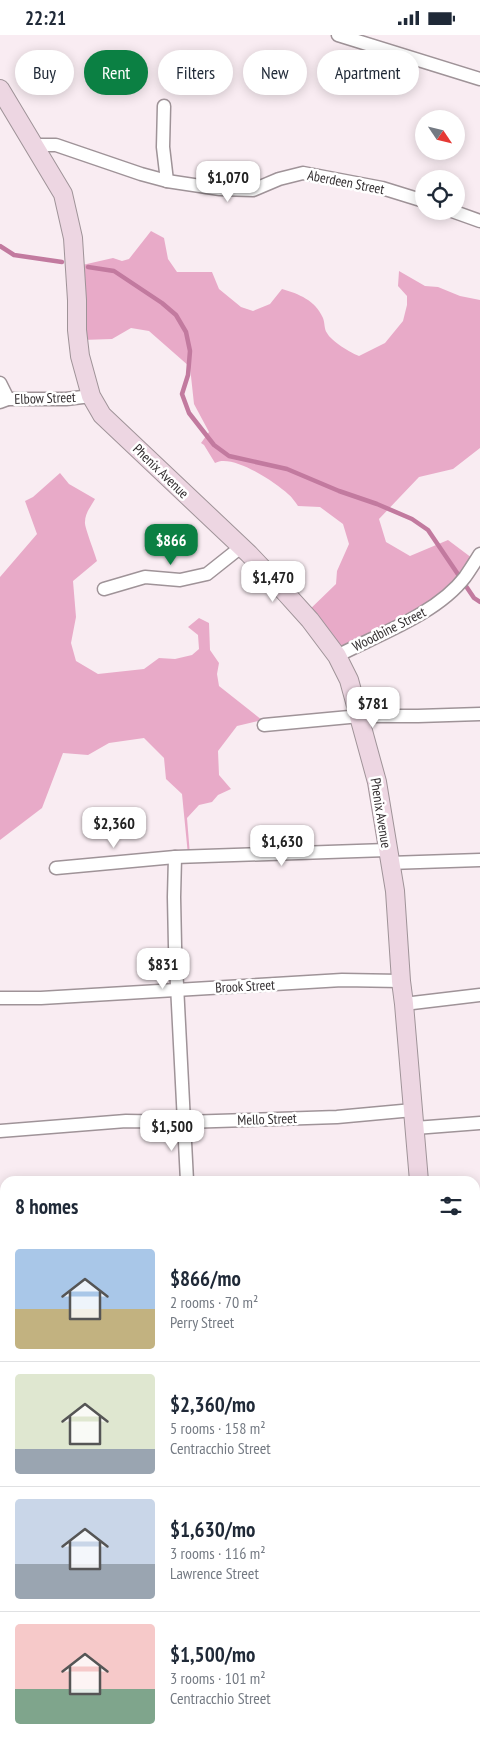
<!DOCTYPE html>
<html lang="en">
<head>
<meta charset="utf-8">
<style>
  body { margin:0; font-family:"PT Sans Narrow",sans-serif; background:#f6f6f7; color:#1f2937; height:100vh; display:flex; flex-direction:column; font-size:19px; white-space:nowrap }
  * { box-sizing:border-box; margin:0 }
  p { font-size:16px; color:#747a83 }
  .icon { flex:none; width:28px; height:28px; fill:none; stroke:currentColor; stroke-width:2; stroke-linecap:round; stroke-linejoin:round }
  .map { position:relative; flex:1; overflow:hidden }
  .panel { position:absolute; left:0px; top:1141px; width:480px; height:571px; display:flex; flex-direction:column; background:#fff; border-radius:15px 15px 0 0; box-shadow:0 2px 12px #0003 }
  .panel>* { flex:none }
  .banner { position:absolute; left:15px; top:15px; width:450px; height:45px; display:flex; gap:10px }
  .needle { width:32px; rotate:125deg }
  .buttons { position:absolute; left:415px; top:75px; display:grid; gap:10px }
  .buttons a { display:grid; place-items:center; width:50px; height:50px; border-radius:50%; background:#fff; box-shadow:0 2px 12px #0003; font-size:25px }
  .price { position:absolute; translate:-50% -42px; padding:0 11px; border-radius:10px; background:#fff; color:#222; font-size:16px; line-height:32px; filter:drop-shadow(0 1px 2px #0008) }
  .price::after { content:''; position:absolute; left:50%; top:30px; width:15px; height:11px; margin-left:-8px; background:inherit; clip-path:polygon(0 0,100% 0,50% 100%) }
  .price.active { background:#0b8043; color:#fff }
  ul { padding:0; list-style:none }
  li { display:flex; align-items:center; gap:15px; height:125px; padding:0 15px }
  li+li { border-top:1px solid #e0e1e3 }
  li span { display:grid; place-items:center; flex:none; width:140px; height:100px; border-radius:5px; color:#555 }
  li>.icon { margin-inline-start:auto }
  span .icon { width:60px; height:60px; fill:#fffc; stroke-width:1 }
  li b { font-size:21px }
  h2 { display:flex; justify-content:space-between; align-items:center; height:60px; padding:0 15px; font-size:21px }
  .tag { padding:0 18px; border-radius:22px; background:#fff; box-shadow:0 2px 12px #0003; font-size:18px; line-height:45px }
  .tag.active { background:#0b8043; color:#fff }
  .status { display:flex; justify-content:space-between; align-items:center; height:35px; padding:0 25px; background:#fff; direction:ltr }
  .status svg { height:14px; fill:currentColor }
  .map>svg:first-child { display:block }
</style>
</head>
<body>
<div class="status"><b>22:21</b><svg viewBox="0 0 49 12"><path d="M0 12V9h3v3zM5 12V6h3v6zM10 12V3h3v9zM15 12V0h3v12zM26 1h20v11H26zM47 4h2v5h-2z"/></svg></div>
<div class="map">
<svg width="480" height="1712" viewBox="0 0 480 1712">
  <rect width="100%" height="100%" fill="#f9ecf2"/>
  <g fill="#e8aac8">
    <path d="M 151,196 L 164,203 L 168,224 L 177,237 L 212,237 L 219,254 L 241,272 L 253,276 L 270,269 L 282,254 C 299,259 315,265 323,283 C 325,288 324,294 327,298 C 331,306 351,318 359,321 L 385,308 L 403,286 L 407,270 L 407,261 L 398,251 L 399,236 L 425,251 L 438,252 L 460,261 L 480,265 L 480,413 L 453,434 L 419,442 L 379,484 L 386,507 L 410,521 L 448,505 L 476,526 L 463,547 L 341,620 L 305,579 L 336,549 L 337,536 L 349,509 L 343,489 L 320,472 L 298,471 C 295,467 292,462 288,459 C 275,447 232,418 215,428 L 204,410 L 201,408 L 209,397 L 194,369 L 190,332 L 149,296 L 131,293 L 112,304 L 82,305 L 78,231 L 113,223 L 122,226 L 129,224 Z"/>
    <path d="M 60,438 L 69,449 L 95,464 C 91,471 85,478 85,487 C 84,491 95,518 97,526 L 73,546 L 76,582 L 71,608 L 76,626 L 98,639 L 144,634 L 159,623 L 175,624 L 192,620 L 199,614 L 198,600 L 188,592 L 199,583 L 209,588 L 210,615 L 219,628 L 217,639 L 219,651 L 262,685 L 237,691 L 218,716 L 219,740 L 231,754 L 218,760 L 212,767 L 199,770 L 187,783 L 190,820 L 188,820 L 182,759 L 166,744 L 164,723 L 144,703 L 109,708 L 88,720 L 63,718 L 42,773 L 0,805 L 0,542 L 37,499 L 25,466 L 33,462 Z"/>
  </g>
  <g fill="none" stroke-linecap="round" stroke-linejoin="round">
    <g stroke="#c27a9f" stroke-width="4.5">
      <path d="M 0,211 L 14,220 L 62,227"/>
      <path d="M 88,232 L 114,236 L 162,268 L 176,280 L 186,297 L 190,316 L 188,340 L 182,359 L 189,378 L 214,410 L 229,421 L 287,434 L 339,456 L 377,469 L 412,484 L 428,495 L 474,563 L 480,567"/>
    </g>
    <defs>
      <g id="street">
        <path d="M 338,0 L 480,44"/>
        <path d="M 164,71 L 163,112 L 167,146"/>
        <path d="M 35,110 L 56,110 L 141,139 L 167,146 L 220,154 L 253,155 L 279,144 L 303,138 L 382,153 L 424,166"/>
        <path d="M 452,176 L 480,186"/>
        <path d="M 0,348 L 8,364"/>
        <path d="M 0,367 L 8,364 L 66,364 L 91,361"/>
        <path d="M 104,554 L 145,542 L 180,545 L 207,539 L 241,512"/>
        <path d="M 337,621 C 377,600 437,579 465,542 C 470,535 475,527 480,519"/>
        <path d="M 264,690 L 360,681 L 418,681 L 480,679"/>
        <path d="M 175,822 L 174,862 L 175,911 L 187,1146"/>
        <path d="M 389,828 L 480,825"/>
        <path d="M 56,833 L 175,822 L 387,815"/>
        <path d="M 0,963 L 41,963 L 342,945 L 401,946"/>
        <path d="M 404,969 L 480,960"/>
        <path d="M 415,1093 L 480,1088"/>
        <path d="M 0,1096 L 126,1086 L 184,1087 L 337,1082 L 413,1075"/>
        <path d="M 0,1322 L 5,1324"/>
        <path d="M 475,1361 L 480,1364"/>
        <path d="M 0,1421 L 5,1414"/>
        <path d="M 0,1654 L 5,1657"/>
        <path d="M 475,1678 L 480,1675"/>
        <path d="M 86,1708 L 94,1712"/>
        <path d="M 402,1712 L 410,1708"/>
      </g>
      <g id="secondary">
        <path d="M 0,54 L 63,159 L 73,203 L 77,265 L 77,295 L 80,321 L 91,361 L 102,380 L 249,519 L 282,554 L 310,585 L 337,621 L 349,645 L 377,747 L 395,856 L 401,946 L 404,969 L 419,1146"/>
        <path d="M 475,1460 L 480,1472"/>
      </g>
    </defs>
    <use href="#street" stroke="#9f9398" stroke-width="15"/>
    <use href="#secondary" stroke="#9f9398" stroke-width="20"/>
    <use href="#street" stroke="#fff" stroke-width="12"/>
    <use href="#secondary" stroke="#edd6e2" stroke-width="18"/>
  </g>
  <g text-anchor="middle" stroke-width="5" stroke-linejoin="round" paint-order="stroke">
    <g font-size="14" fill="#332e30" stroke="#fff">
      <text transform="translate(346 147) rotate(11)" y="5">Aberdeen Street</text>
      <text transform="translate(45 363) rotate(-2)" y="5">Elbow Street</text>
      <text transform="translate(161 436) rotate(44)" y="5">Phenix Avenue</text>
      <text transform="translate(389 594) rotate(-27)" y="5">Woodbine Street</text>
      <text transform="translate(381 778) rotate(81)" y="5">Phenix Avenue</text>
      <text transform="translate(245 951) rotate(-3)" y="5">Brook Street</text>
      <text transform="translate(267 1084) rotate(-2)" y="5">Mello Street</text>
    </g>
  </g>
</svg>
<div class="buttons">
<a><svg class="needle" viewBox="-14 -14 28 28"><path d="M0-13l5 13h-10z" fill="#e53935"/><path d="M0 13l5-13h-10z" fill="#747a83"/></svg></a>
<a><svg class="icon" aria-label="locate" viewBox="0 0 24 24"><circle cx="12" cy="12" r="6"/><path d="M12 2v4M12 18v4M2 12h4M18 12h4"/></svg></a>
</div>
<b class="price" style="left:228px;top:168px">$1,070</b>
<b class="price active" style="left:171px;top:531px">$866</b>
<b class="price" style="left:273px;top:568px">$1,470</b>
<b class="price" style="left:373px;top:694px">$781</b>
<b class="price" style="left:114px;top:814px">$2,360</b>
<b class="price" style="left:282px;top:832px">$1,630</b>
<b class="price" style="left:163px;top:955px">$831</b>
<b class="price" style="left:172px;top:1117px">$1,500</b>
<div class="banner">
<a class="tag">Buy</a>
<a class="tag active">Rent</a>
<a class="tag">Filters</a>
<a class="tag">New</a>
<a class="tag">Apartment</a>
</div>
<section class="panel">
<h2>8 homes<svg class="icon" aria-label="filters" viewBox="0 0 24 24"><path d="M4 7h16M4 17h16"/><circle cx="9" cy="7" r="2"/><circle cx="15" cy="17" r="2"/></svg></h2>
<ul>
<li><span style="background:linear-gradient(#a9c7e8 60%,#c2b280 0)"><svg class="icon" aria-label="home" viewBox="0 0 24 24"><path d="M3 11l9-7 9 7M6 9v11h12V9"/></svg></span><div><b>$866/mo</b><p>2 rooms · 70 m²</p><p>Perry Street</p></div></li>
<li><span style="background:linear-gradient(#dfe7d0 75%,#9aa5b1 0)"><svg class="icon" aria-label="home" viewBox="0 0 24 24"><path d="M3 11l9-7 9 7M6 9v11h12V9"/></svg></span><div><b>$2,360/mo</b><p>5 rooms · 158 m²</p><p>Centracchio Street</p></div></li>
<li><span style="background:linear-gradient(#c9d6e8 65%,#9aa5b1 0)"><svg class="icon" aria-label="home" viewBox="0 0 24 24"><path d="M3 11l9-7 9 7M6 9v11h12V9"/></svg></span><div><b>$1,630/mo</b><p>3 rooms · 116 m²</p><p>Lawrence Street</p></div></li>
<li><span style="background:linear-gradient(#f6c9c9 65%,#7fa58c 0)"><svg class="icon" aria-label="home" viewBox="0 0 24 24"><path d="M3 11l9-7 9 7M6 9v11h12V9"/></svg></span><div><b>$1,500/mo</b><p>3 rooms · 101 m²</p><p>Centracchio Street</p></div></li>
</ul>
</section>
</div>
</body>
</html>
